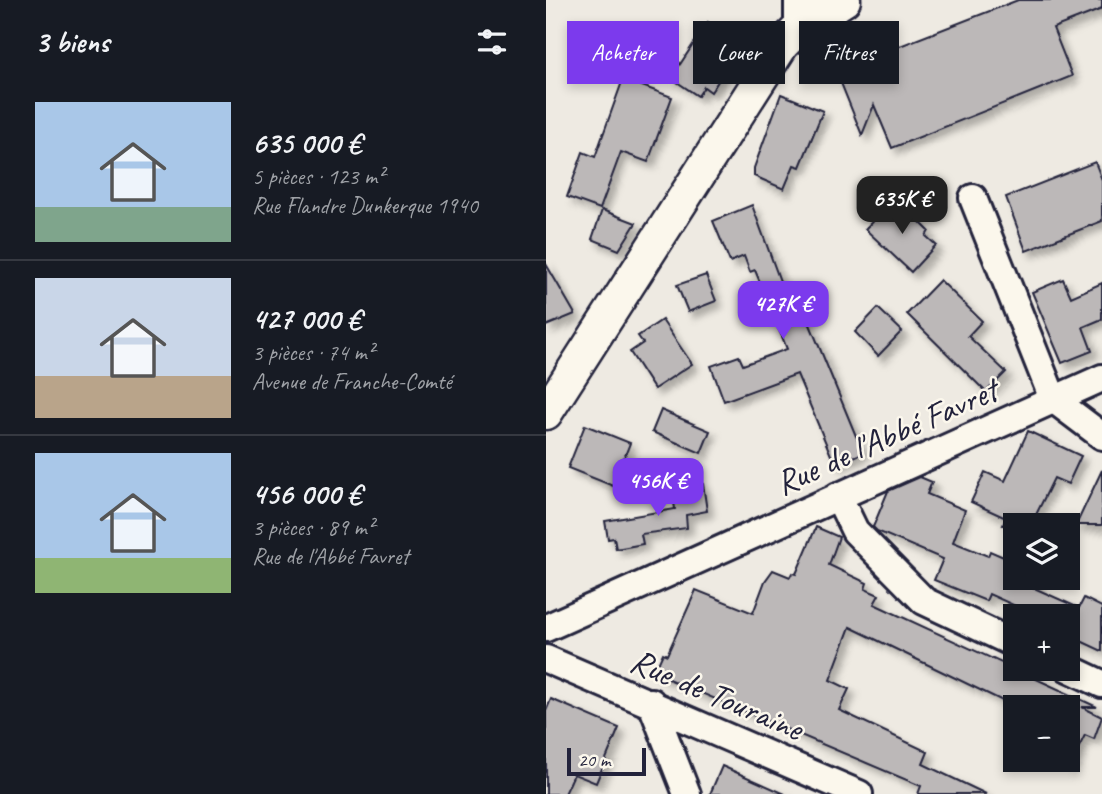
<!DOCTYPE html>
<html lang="fr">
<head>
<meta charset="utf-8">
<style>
  body { margin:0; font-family:Caveat,sans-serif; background:#20242c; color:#f1f3f6; height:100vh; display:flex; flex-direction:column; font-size:26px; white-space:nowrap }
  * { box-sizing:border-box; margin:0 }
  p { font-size:23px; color:#9ea1a6 }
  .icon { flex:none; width:38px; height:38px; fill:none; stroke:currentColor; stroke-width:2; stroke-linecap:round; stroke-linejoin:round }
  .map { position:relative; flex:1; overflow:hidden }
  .drawer { display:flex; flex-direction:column; background:#171b24; width:546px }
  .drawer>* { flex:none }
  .hud { position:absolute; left:21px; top:21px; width:429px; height:63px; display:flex; gap:14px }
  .buttons { position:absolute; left:457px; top:513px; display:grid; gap:14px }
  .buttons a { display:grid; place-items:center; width:77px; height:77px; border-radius:0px; background:#171b24; box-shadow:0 4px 10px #0003; font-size:35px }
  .scale { position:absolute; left:21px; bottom:18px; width:79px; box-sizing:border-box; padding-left:7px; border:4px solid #22223b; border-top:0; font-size:19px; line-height:24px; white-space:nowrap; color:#22223b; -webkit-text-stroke:5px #fbf7ec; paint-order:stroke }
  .price { position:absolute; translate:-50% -60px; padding:0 16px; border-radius:14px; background:#7c3aed; color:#fff; font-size:23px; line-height:46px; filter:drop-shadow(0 2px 4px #0008) }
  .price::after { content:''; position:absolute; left:50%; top:42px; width:21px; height:16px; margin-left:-10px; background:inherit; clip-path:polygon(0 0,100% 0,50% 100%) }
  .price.selected { background:#222; color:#fff }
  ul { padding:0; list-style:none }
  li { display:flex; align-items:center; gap:21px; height:175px; padding:0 35px }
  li+li { border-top:2px solid #363941 }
  li span { display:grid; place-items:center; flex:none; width:196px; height:140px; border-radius:0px; color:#555 }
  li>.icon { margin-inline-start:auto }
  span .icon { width:84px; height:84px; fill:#fffc; stroke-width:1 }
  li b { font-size:30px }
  h2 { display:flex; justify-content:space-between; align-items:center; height:84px; padding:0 35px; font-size:30px }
  .chip { padding:0 24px; border-radius:0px; background:#171b24; box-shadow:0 4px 10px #0003; font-size:24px; line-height:63px }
  .chip.selected { background:#7c3aed; color:#fff }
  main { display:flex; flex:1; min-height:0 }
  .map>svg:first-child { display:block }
</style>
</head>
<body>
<main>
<section class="drawer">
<h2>3 biens<svg class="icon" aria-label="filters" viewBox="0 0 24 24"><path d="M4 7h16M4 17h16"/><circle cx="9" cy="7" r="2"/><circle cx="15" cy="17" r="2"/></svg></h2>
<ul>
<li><span style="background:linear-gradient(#a9c7e8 75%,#7fa58c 0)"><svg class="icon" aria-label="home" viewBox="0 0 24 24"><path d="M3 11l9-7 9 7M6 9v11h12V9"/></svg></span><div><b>635 000 €</b><p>5 pièces · 123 m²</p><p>Rue Flandre Dunkerque 1940</p></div></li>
<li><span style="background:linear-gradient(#c9d6e8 70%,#b9a48a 0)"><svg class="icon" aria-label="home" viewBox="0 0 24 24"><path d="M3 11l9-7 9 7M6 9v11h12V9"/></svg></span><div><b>427 000 €</b><p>3 pièces · 74 m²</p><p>Avenue de Franche-Comté</p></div></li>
<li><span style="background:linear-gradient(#a9c7e8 75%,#8fb573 0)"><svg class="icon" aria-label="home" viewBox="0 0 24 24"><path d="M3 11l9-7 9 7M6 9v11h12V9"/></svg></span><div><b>456 000 €</b><p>3 pièces · 89 m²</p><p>Rue de l'Abbé Favret</p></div></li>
</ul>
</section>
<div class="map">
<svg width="556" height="794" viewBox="0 0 556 794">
  <defs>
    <filter id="shadow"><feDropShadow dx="6" dy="6" stdDeviation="3.5" flood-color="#0004"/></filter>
  </defs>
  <rect width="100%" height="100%" fill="#eeeae2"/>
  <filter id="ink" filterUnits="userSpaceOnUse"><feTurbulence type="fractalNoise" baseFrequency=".0143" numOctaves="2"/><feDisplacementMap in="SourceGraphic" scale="14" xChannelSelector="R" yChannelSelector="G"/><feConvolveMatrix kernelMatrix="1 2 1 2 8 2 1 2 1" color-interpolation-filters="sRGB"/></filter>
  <g filter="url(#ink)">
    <g fill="#bcb8b8" stroke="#22223b" stroke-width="2" filter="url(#shadow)">
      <path d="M 472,0 L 556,0 L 556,9 L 507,28 L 526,76 L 346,148 L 328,105 L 316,135 L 293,78 L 313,70 L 310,63 Z"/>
      <path d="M 162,22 L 190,41 L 183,51 L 189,55 L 165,92 L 158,87 L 152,96 L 125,78 Z"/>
      <path d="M 77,79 L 126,97 L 102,162 L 75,152 L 54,209 L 21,197 L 37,152 L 49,157 Z"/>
      <path d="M 235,94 L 277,111 L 254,167 L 248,165 L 238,189 L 208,176 L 208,168 Z"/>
      <path d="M 549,162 L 556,180 L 556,221 L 480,251 L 460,197 Z"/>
      <path d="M 344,203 L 354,212 L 358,207 L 372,220 L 383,231 L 380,236 L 390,245 L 365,272 L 319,229 Z"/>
      <path d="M 206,205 L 238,292 L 249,288 L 317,453 L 289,465 L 251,374 L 178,401 L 165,366 L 193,356 L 197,365 L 241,349 L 209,270 L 204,272 L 198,256 L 184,262 L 167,221 Z"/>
      <path d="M 56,210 L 90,223 L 73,250 L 46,239 Z"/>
      <path d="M 0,264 L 29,314 L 0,326 Z"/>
      <path d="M 160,275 L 170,301 L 142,312 L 131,285 Z"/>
      <path d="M 517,279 L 525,297 L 556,283 L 556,319 L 537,327 L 546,351 L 516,363 L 486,292 Z"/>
      <path d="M 394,280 L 436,321 L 422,336 L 460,372 L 440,392 L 361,314 Z"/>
      <path d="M 332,308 L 356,331 L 332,356 L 309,332 Z"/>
      <path d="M 116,320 L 146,364 L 108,389 L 84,352 L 97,343 L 92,336 Z"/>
      <path d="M 115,410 L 164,431 L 155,453 L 106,432 Z"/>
      <path d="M 39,425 L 84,443 L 67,486 L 22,468 Z"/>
      <path d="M 482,431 L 535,456 L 522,484 L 508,478 L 485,525 L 457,525 L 460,518 L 425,502 L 439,472 L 459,481 Z"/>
      <path d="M 556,470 L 556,525 L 530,525 Z"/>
      <path d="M 374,477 L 386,482 L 381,494 L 419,510 L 407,542 L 442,556 L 444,551 L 469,562 L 469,578 L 493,578 L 488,588 L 533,608 L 538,598 L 556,607 L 556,651 L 522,635 L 522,616 L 492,616 L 443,594 L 440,601 L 388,580 L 397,559 L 331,531 L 327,527 L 342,491 Z"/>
      <path d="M 157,484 L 161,511 L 140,515 L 141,528 L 95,534 L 97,544 L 70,549 L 68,538 L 62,539 L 59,521 L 129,509 L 126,489 Z"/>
      <path d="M 270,527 L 293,537 L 283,565 L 321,583 L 319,589 L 333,595 L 328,604 L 551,707 L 536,707 L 556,717 L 548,739 L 539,735 L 522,769 L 522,707 L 469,707 L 304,627 L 284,680 L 303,689 L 293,710 L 382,752 L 377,764 L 440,794 L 372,794 L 375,786 L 108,673 L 117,653 L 121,655 L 150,590 L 207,613 L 219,581 L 227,570 L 244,577 L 246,573 L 250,574 Z"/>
      <path d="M 5,699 L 73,728 L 50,783 L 28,774 L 19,794 L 0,794 L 0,711 Z"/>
      <path d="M 176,766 L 239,794 L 164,794 Z"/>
    </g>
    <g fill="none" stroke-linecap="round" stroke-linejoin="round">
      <defs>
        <g id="minor">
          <path d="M 252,0 L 252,29"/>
          <path d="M 427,198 L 507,399 L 556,436"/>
          <path d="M 292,496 L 309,531 L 378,601 L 469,644"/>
          <path d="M 0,628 L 556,378"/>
          <path d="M 0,659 L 313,794"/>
          <path d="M 522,668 L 556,684"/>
          <path d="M 105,702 L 141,794"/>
        </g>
        <path id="tertiary" d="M 0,413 L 236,45 L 252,29 L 298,0"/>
      </defs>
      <use href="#minor" stroke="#22223b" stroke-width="32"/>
      <use href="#tertiary" stroke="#22223b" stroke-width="37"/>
      <use href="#minor" stroke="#fbf7ec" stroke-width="26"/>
      <use href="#tertiary" stroke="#fbf7ec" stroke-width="32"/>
    </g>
  </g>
  <g text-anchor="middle" stroke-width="5" stroke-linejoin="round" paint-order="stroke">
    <g font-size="35" fill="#22223b" stroke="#fbf7ec">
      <text transform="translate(340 436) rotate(-24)" y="12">Rue de l'Abbé Favret</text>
      <text transform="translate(171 694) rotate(23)" y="12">Rue de Touraine</text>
    </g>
  </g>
</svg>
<div class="buttons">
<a><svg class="icon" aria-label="layers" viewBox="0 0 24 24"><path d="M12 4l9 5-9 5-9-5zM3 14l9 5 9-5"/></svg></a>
<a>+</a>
<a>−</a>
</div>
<div class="scale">20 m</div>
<b class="price selected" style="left:356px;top:236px">635K €</b>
<b class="price" style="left:237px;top:341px">427K €</b>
<b class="price" style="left:112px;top:518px">456K €</b>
<div class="hud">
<a class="chip selected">Acheter</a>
<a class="chip">Louer</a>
<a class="chip">Filtres</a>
</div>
</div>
</main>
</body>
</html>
